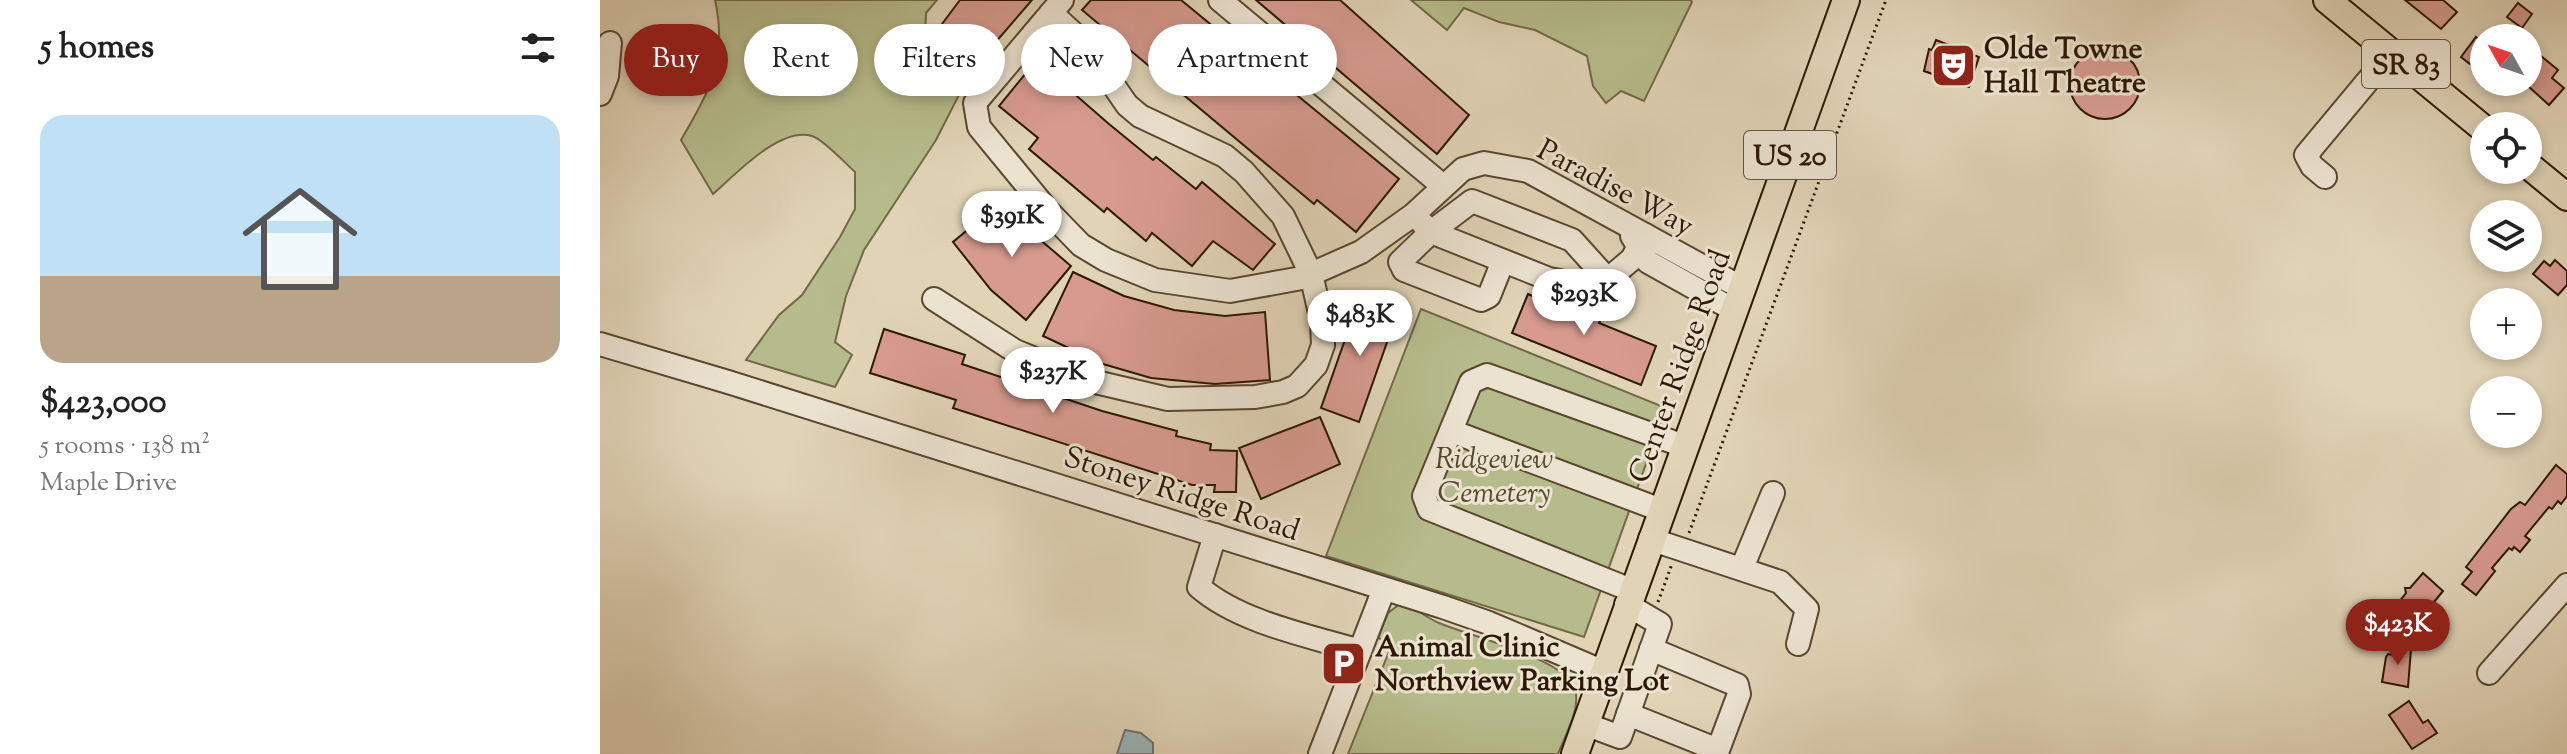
<!DOCTYPE html>
<html lang="en">
<head>
<meta charset="utf-8">
<style>
  body { margin:0; font-family:"Sorts Mill Goudy",serif; background:#f2f2f2; color:#222; height:100vh; display:flex; flex-direction:column; font-size:30px; white-space:nowrap }
  * { box-sizing:border-box; margin:0 }
  p { font-size:26px; color:#767676 }
  .icon { flex:none; width:44px; height:44px; fill:none; stroke:currentColor; stroke-width:2; stroke-linecap:round; stroke-linejoin:round }
  .map { position:relative; flex:1; overflow:hidden }
  .panel { display:flex; flex-direction:column; background:#fff; width:600px }
  .panel>* { flex:none }
  .hud { position:absolute; left:24px; top:24px; width:760px; height:72px; display:flex; gap:16px }
  .needle { width:52px; rotate:310deg }
  .buttons { position:absolute; left:1870px; top:24px; display:grid; gap:16px }
  .buttons a { display:grid; place-items:center; width:72px; height:72px; border-radius:50%; background:#fff; box-shadow:0 4px 12px #0003; font-size:40px }
  .price { position:absolute; translate:-50% -68px; padding:0 18px; border-radius:28px; background:#fff; color:#222; font-size:26px; line-height:52px; filter:drop-shadow(0 2px 4px #0008) }
  .price::after { content:''; position:absolute; left:50%; top:48px; width:24px; height:18px; margin-left:-12px; background:inherit; clip-path:polygon(0 0,100% 0,50% 100%) }
  .price.active { background:#8f2418; color:#fff }
  ul { padding:0; list-style:none }
  li { display:grid; align-content:center; gap:16px; height:424px; padding:0 40px }
  li+li { border-top:2px solid #e0e0e0 }
  li span { display:grid; place-items:center; height:248px; border-radius:24px; color:#555 }
  li>.icon { margin-inline-start:auto }
  span .icon { width:144px; height:144px; fill:#fffc; stroke-width:1 }
  li b { font-size:34px }
  h2 { display:flex; justify-content:space-between; align-items:center; height:96px; padding:0 40px; font-size:34px }
  .chip { padding:0 28px; border-radius:36px; background:#fff; box-shadow:0 4px 12px #0003; font-size:28px; line-height:72px }
  .chip.active { background:#8f2418; color:#fff }
  main { display:flex; flex:1; min-height:0 }
  .map>svg:first-child { display:block }
</style>
</head>
<body>
<main>
<section class="panel">
<h2>5 homes<svg class="icon" aria-label="filters" viewBox="0 0 24 24"><path d="M4 7h16M4 17h16"/><circle cx="9" cy="7" r="2"/><circle cx="15" cy="17" r="2"/></svg></h2>
<ul>
<li><span style="background:linear-gradient(#bfe0f5 65%,#b9a48a 0)"><svg class="icon" aria-label="home" viewBox="0 0 24 24"><path d="M3 11l9-7 9 7M6 9v11h12V9"/></svg></span><div><b>$423,000</b><p>5 rooms · 138 m²</p><p>Maple Drive</p></div></li>
</ul>
</section>
<div class="map">
<svg width="1967" height="754" viewBox="0 0 1967 754">
  <rect width="100%" height="100%" fill="#e0d3b6"/>
  <filter id="stains"><feTurbulence type="fractalNoise" baseFrequency=".0025" numOctaves="4"/><feColorMatrix values="0 0 0 0 .2 0 0 0 0 .09 0 0 0 0 .02 0 0 0 .5 -.17"/></filter>
  <radialGradient id="worn" r=".72"><stop offset=".6" stop-color="#630" stop-opacity="0"/><stop offset="1" stop-color="#630" stop-opacity=".3"/></radialGradient>
  <g fill="#b6bb8b" stroke="#726a47" stroke-width="2">
    <path d="M 115,0 L 337,0 L 326,13 L 325,39 L 357,55 L 367,79 L 336,140 L 264,250 L 246,296 L 235,342 L 252,355 L 235,387 L 146,360 L 179,315 L 202,295 L 240,237 L 255,209 L 255,172 C 245,163 223,139 212,136 C 180,126 135,175 113,194 L 81,140 C 110,90 128,59 115,0 Z"/>
    <path d="M 811,0 L 1091,0 L 1092,2 L 1044,101 L 1021,91 L 1006,103 L 993,86 L 987,56 L 935,30 L 899,22 L 864,8 L 847,30 Z"/>
    <path d="M 821,309 L 1066,408 L 984,637 L 726,556 Z"/>
    <path d="M 801,603 C 815,607 825,617 839,623 C 866,635 967,659 975,689 C 981,709 965,735 958,754 L 748,754 L 792,644 L 778,638 L 788,613 Z"/>
  </g>
  <path fill="#9ab4ba" stroke="#6e7671" stroke-width="2" d="M 525,730 L 541,733 L 553,743 L 553,754 L 517,754 Z"/>
  <g fill="#d69a8e" stroke="#2d1803" stroke-width="2">
    <path d="M 360,0 L 432,0 L 375,66 L 336,32 Z"/>
    <path d="M 491,0 L 581,0 L 799,179 L 756,232 L 717,200 L 714,204 L 482,10 Z"/>
    <path d="M 656,0 L 740,0 L 869,115 L 837,154 Z"/>
    <path d="M 1805,0 L 1843,0 L 1857,12 L 1841,29 Z"/>
    <path d="M 1918,3 L 1932,14 L 1922,28 L 1907,17 Z"/>
    <path d="M 1876,37 L 1884,43 L 1884,64 L 1879,71 L 1861,57 Z"/>
    <path d="M 1336,40 L 1379,57 L 1369,87 L 1324,71 L 1329,49 L 1332,50 Z"/>
    <circle cx="1505" cy="84" r="35"/>
    <path d="M 444,51 L 480,80 L 471,91 L 509,124 L 553,160 L 556,157 L 596,189 L 602,182 L 675,244 L 653,270 L 613,241 L 592,266 L 552,233 L 546,241 L 507,208 L 504,212 L 429,149 L 438,138 L 399,106 Z"/>
    <path d="M 1941,56 L 1958,70 L 1952,78 L 1964,88 L 1949,105 L 1928,86 L 1928,58 L 1935,63 Z"/>
    <path d="M 405,199 L 437,237 L 471,266 L 426,320 L 391,290 L 353,242 Z"/>
    <path d="M 1955,260 L 1967,271 L 1967,285 L 1958,295 L 1933,274 L 1944,261 L 1950,266 Z"/>
    <path d="M 473,272 L 524,296 L 574,310 L 625,316 L 665,312 L 670,380 L 615,384 L 551,378 L 503,364 L 443,336 Z"/>
    <path d="M 761,294 L 799,308 L 759,422 L 721,408 Z"/>
    <path d="M 928,294 L 960,308 L 963,300 L 969,302 L 971,298 L 999,304 L 996,312 L 1003,315 L 999,323 L 1056,346 L 1041,385 L 912,333 Z"/>
    <path d="M 284,329 L 365,355 L 362,364 L 502,411 L 577,431 L 576,436 L 611,444 L 610,450 L 637,451 L 636,492 L 614,492 L 615,485 L 592,485 L 353,408 L 356,400 L 270,373 Z"/>
    <path d="M 720,417 L 740,464 L 661,499 L 639,448 Z"/>
    <path d="M 1956,465 L 1967,474 L 1967,496 L 1961,504 L 1958,501 L 1952,509 L 1949,507 L 1925,536 L 1930,540 L 1920,552 L 1914,547 L 1912,550 L 1909,548 L 1892,568 L 1895,571 L 1876,595 L 1862,584 L 1872,572 L 1866,567 L 1911,509 L 1920,502 L 1925,505 Z"/>
    <path d="M 1823,573 L 1843,591 L 1830,607 L 1839,616 L 1825,632 L 1799,602 L 1806,593 L 1805,588 L 1810,588 Z"/>
    <path d="M 1795,646 L 1811,649 L 1808,687 L 1782,682 L 1786,657 L 1788,654 L 1794,655 Z"/>
    <path d="M 1809,701 L 1823,723 L 1828,720 L 1837,733 L 1812,749 L 1789,715 Z"/>
  </g>
  <g fill="none" stroke-linecap="round" stroke-linejoin="round">
    <defs>
      <g id="minor">
        <path d="M 462,0 L 375,103 L 379,127 L 448,211 L 481,245 L 506,260 L 555,280 L 630,291 L 702,278 L 761,252 L 813,215 L 863,169 L 884,163 L 928,171 L 1142,288"/>
        <path d="M 620,0 L 843,186"/>
        <path d="M 0,94 L 7,76 L 10,43"/>
        <path d="M 1725,177 L 1712,166 L 1706,155 L 1791,53"/>
        <path d="M 823,224 L 831,232 L 949,279 L 995,288 L 1000,286 L 1032,259 L 1045,235"/>
        <path d="M 1032,236 L 1048,262 L 1134,310"/>
        <path d="M 903,261 L 889,296 L 881,300 L 804,270 L 800,262 L 831,232 L 872,201 L 972,240 L 1008,280"/>
        <path d="M 334,299 L 415,351 L 487,380 L 568,399 L 655,397 L 683,392 L 697,386 L 716,365 L 723,345 L 722,322 L 711,274 L 683,216 L 644,172 L 625,156 L 540,116 L 527,105 L 485,44 L 451,13"/>
        <path d="M 0,344 L 128,382 L 843,607 L 889,623 L 1004,672"/>
        <path d="M 851,431 L 1061,510"/>
        <path d="M 615,535 L 599,587 C 639,622 709,636 760,651 L 784,589"/>
        <path d="M 1050,539 L 1180,582 L 1207,609 L 1198,644"/>
        <path d="M 1142,568 L 1173,493"/>
        <path d="M 1031,590 L 829,509 L 824,496 L 871,382 L 887,375 L 1084,446"/>
        <path d="M 1889,673 L 1967,585"/>
        <path d="M 1028,714 L 1118,750 L 1139,694 L 1137,685 L 1051,649"/>
        <path d="M 985,724 L 1020,737 L 1060,624 L 1026,604"/>
        <path d="M 720,754 L 760,651"/>
      </g>
      <g id="major">
        <path d="M 1727,0 L 1884,129"/>
        <path d="M 1928,165 L 1967,197"/>
        <path d="M 975,754 L 1246,0"/>
      </g>
    </defs>
    <use href="#minor" stroke="#5a4730" stroke-width="26"/>
    <use href="#major" stroke="#2d1803" stroke-width="30"/>
    <g stroke="#2d1803" stroke-width="3" stroke-dasharray="2 4" stroke-linecap="butt">
      <path d="M 1089,533 L 1286,0"/>
      <path d="M 1058,602 L 1072,564"/>
    </g>
    <use href="#minor" stroke="#ebe2d0" stroke-width="22"/>
    <use href="#major" stroke="#e0d3b6" stroke-width="26"/>
  </g>
  <defs>
    <symbol id="theatre-square" viewBox="-11 -11 22 22"><rect x="-9" y="-9" width="18" height="18" rx="4" fill="#8f2418" stroke="#ebe2d0"/><path d="M-5-5.5Q0-4 5-5.5V0Q5 5 0 6Q-5 5-5 0ZM-3.3-2.5H-1v1.5H-3.3ZM1-2.5H3.3v1.5H1ZM-2.8 1Q0 5.5 2.8 1Z" fill="#fff"/></symbol>
    <symbol id="parking-square" viewBox="-11 -11 22 22"><rect x="-9" y="-9" width="18" height="18" rx="4" fill="#8f2418" stroke="#ebe2d0"/><path d="M-3.5-5.5H1a3.5 3.5 0 0 1 0 7H-1V5.5H-3.5ZM-1-3.4V-.6H.8a1.4 1.4 0 0 0 0-2.8Z" fill="#fff"/></symbol>
  </defs>
  <g fill-rule="evenodd">
    <use href="#theatre-square" x="1328" y="40" width="51" height="51"/>
    <use href="#parking-square" x="718" y="638" width="51" height="51"/>
  </g>
  <g text-anchor="middle" stroke-width="6" stroke-linejoin="round" paint-order="stroke">
    <g fill="#ebe2d0" stroke="#665540" stroke-width="2">
      <rect x="1762" y="40" width="88" height="48" rx="6"/>
      <rect x="1144" y="131" width="92" height="48" rx="6"/>
    </g>
    <g font-size="28" font-weight="bold" fill="#2d1803">
      <text x="1806" y="74">SR 83</text>
      <text x="1190" y="165">US 20</text>
    </g>
    <g font-size="30" font-weight="bold" fill="#2d1803" stroke="#ebe2d0" text-anchor="start">
      <text x="1384" y="58">Olde Towne<tspan x="1384" dy="34">Hall Theatre</tspan></text>
      <text x="775" y="656">Animal Clinic<tspan x="775" dy="34">Northview Parking Lot</tspan></text>
    </g>
    <g font-size="30" fill="#2d1803" stroke="#ebe2d0">
      <text transform="translate(1016 187) rotate(28)" y="10">Paradise Way</text>
      <text transform="translate(1079 366) rotate(-70)" y="10">Center Ridge Road</text>
      <text transform="translate(582 493) rotate(18)" y="10">Stoney Ridge Road</text>
    </g>
    <g font-size="30" font-style="italic" fill="#56492c" stroke="#ebe2d0">
      <text x="894" y="468">Ridgeview<tspan x="894" dy="34">Cemetery</tspan></text>
    </g>
  </g>
  <rect width="100%" height="100%" filter="url(#stains)"/>
  <rect width="100%" height="100%" fill="url(#worn)"/>
</svg>
<div class="buttons">
<a><svg class="needle" viewBox="-14 -14 28 28"><path d="M0-13l5 13h-10z" fill="#e53935"/><path d="M0 13l5-13h-10z" fill="#767676"/></svg></a>
<a><svg class="icon" aria-label="locate" viewBox="0 0 24 24"><circle cx="12" cy="12" r="6"/><path d="M12 2v4M12 18v4M2 12h4M18 12h4"/></svg></a>
<a><svg class="icon" aria-label="layers" viewBox="0 0 24 24"><path d="M12 4l9 5-9 5-9-5zM3 14l9 5 9-5"/></svg></a>
<a>+</a>
<a>−</a>
</div>
<b class="price" style="left:412px;top:259px">$391K</b>
<b class="price" style="left:984px;top:337px">$293K</b>
<b class="price" style="left:760px;top:358px">$483K</b>
<b class="price" style="left:453px;top:415px">$237K</b>
<b class="price active" style="left:1798px;top:667px">$423K</b>
<div class="hud">
<a class="chip active">Buy</a>
<a class="chip">Rent</a>
<a class="chip">Filters</a>
<a class="chip">New</a>
<a class="chip">Apartment</a>
</div>
</div>
</main>
</body>
</html>
